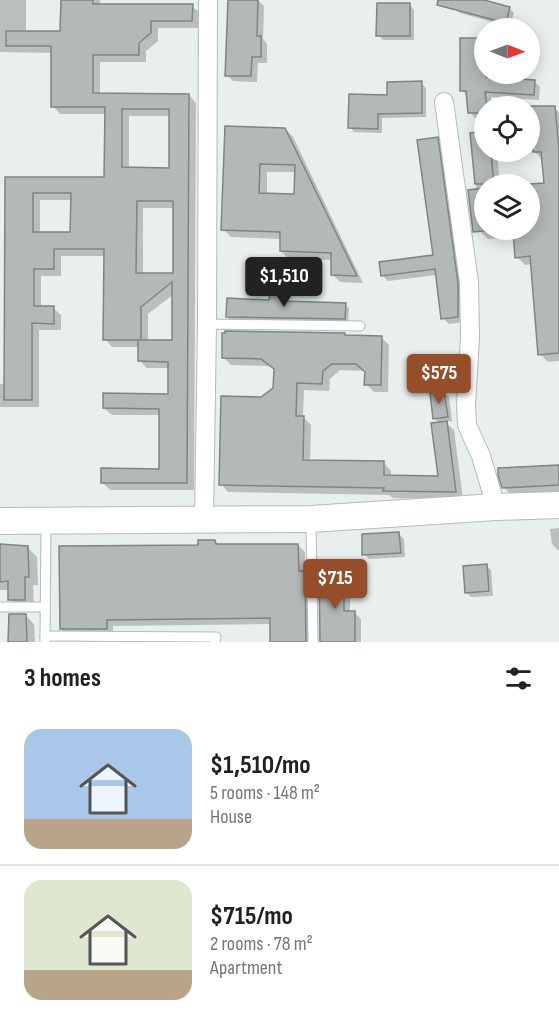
<!DOCTYPE html>
<html lang="en">
<head>
<meta charset="utf-8">
<style>
  body { margin:0; font-family:"Sofia Sans Condensed",sans-serif; background:#f6f6f6; color:#202124; height:100vh; display:flex; flex-direction:column; font-size:22px; white-space:nowrap }
  * { box-sizing:border-box; margin:0 }
  p { font-size:20px; color:#757577 }
  .icon { flex:none; width:33px; height:33px; fill:none; stroke:currentColor; stroke-width:2; stroke-linecap:round; stroke-linejoin:round }
  .map { position:relative; height:642px; overflow:hidden }
  .panel { display:flex; flex-direction:column; background:#fff; flex:1 }
  .panel>* { flex:none }
  .needle { width:39px; rotate:91deg }
  .buttons { position:absolute; left:474px; top:18px; display:grid; gap:12px }
  .buttons a { display:grid; place-items:center; width:66px; height:66px; border-radius:50%; background:#fff; box-shadow:0 3px 15px #0003; font-size:30px }
  .price { position:absolute; translate:-50% -51px; padding:0 14px; border-radius:6px; background:#954e29; color:#fff; font-size:20px; line-height:39px; filter:drop-shadow(0 2px 3px #0008) }
  .price::after { content:''; position:absolute; left:50%; top:36px; width:18px; height:14px; margin-left:-9px; background:inherit; clip-path:polygon(0 0,100% 0,50% 100%) }
  .price.current { background:#222; color:#fff }
  ul { padding:0; list-style:none }
  li { display:flex; align-items:center; gap:18px; height:150px; padding:0 24px }
  li+li { border-top:2px solid #e0e0e0 }
  li span { display:grid; place-items:center; flex:none; width:168px; height:120px; border-radius:18px; color:#555 }
  li>.icon { margin-inline-start:auto }
  span .icon { width:72px; height:72px; fill:#fffc; stroke-width:1 }
  li b { font-size:26px }
  h2 { display:flex; justify-content:space-between; align-items:center; height:72px; padding:0 24px; font-size:26px }
  .map>svg:first-child { display:block }
</style>
</head>
<body>
<div class="map">
<svg width="559" height="642" viewBox="0 0 559 642">
  <rect width="100%" height="100%" fill="#e9eeef"/>
  <g fill="#0003" fill-rule="evenodd">
    <path d="M 0,0 L 26,0 L 26,33 L 62,33 L 62,0 L 100,0 L 100,5 L 192,6 L 200,13 L 199,28 L 158,28 L 158,41 L 146,51 L 146,62 L 100,62 L 100,95 L 189,95 L 196,103 L 194,490 L 110,490 L 102,482 L 160,470 L 160,415 L 112,415 L 104,408 L 170,395 L 170,368 L 147,368 L 140,361 L 140,347 L 112,347 L 105,339 L 105,256 L 61,256 L 61,276 L 41,276 L 41,308 L 53,308 L 61,315 L 61,330 L 39,330 L 39,407 L 0,407 L 0,384 L 6,384 L 7,178 L 106,179 L 106,114 L 60,114 L 53,106 L 53,53 L 0,52 ZM 129,116 L 171,116 L 170,169 L 129,169 ZM 40,200 L 72,200 L 72,234 L 40,234 ZM 143,208 L 174,208 L 174,275 L 143,275 ZM 174,294 L 173,342 L 148,342 L 148,314 Z"/>
    <path d="M 229,0 L 258,0 L 264,6 L 263,39 L 267,44 L 267,63 L 258,63 L 257,82 L 233,81 L 227,75 Z"/>
    <path d="M 458,0 L 479,0 L 509,8 L 514,13 L 510,27 L 460,13 L 455,9 Z"/>
    <path d="M 410,5 L 414,10 L 414,40 L 383,40 L 378,35 Z"/>
    <path d="M 462,40 L 484,40 L 484,74 L 492,74 L 492,78 L 534,81 L 540,87 L 539,100 L 491,97 L 491,106 L 484,106 L 484,118 L 475,118 L 470,112 L 468,96 L 462,90 Z"/>
    <path d="M 421,83 L 426,88 L 426,117 L 382,118 L 382,133 L 354,132 L 350,127 L 388,96 Z"/>
    <path d="M 554,108 L 559,112 L 559,361 L 548,362 L 540,354 L 532,264 L 525,265 L 517,257 L 515,237 L 488,239 L 480,231 L 472,134 L 484,133 L 484,152 L 497,152 L 500,184 L 484,184 L 484,230 L 530,230 L 530,186 L 545,184 L 542,159 L 534,151 Z"/>
    <path d="M 226,127 L 285,129 L 293,137 L 363,283 L 340,282 L 332,274 L 333,260 L 289,259 L 281,251 L 282,239 L 231,237 L 223,229 ZM 267,172 L 296,172 L 296,196 L 267,194 Z"/>
    <path d="M 437,139 L 443,145 L 463,290 L 464,322 L 449,324 L 443,318 L 437,275 L 388,281 L 382,275 L 434,256 Z"/>
    <path d="M 285,292 L 289,296 L 289,303 L 345,305 L 349,308 L 348,322 L 231,321 L 227,317 L 271,301 Z"/>
    <path d="M 344,334 L 347,336 L 381,337 L 389,345 L 388,392 L 374,392 L 366,384 L 365,371 L 340,370 L 330,379 L 329,391 L 304,390 L 303,417 L 311,425 L 310,461 L 384,463 L 391,471 L 391,476 L 440,477 L 440,424 L 435,418 L 444,393 L 449,397 L 452,421 L 445,422 L 454,430 L 463,499 L 393,498 L 389,495 L 228,492 L 221,484 L 262,398 L 275,389 L 275,370 L 270,366 L 231,365 L 223,357 Z"/>
    <path d="M 559,466 L 559,492 L 511,495 L 504,487 Z"/>
    <path d="M 559,528 L 559,550 L 558,550 L 552,544 L 550,529 Z"/>
    <path d="M 399,534 L 404,539 L 405,557 L 369,559 L 364,554 Z"/>
    <path d="M 215,541 L 220,546 L 298,545 L 305,552 L 305,573 L 311,580 L 312,642 L 271,642 L 271,624 L 113,626 L 113,636 L 68,636 L 61,629 L 199,546 Z"/>
    <path d="M 0,546 L 28,548 L 37,557 L 38,585 L 33,585 L 34,608 L 19,608 L 10,600 L 10,590 L 0,590 Z"/>
    <path d="M 486,565 L 491,570 L 493,596 L 471,597 L 467,593 Z"/>
    <path d="M 343,573 L 350,580 L 350,612 L 354,612 L 361,619 L 361,642 L 321,642 Z"/>
    <path d="M 25,615 L 34,624 L 35,642 L 10,642 Z"/>
  </g>
  <g fill="#b3b8b9" stroke="#7f8484" stroke-width="1.5" fill-rule="evenodd">
    <path d="M 61,0 L 93,0 L 93,4 L 193,4 L 192,21 L 151,21 L 151,33 L 139,43 L 139,55 L 93,55 L 93,93 L 189,94 L 187,483 L 101,483 L 101,468 L 159,469 L 159,409 L 103,408 L 103,393 L 168,394 L 168,362 L 138,361 L 138,340 L 172,340 L 172,282 L 141,307 L 141,340 L 103,340 L 104,249 L 54,249 L 54,269 L 34,269 L 34,306 L 54,306 L 54,324 L 32,323 L 32,400 L 4,400 L 5,177 L 104,177 L 105,107 L 51,107 L 51,46 L 6,46 L 6,31 L 60,31 ZM 122,109 L 169,109 L 169,168 L 122,167 ZM 33,193 L 71,193 L 70,232 L 33,232 ZM 137,201 L 173,201 L 173,273 L 136,273 Z"/>
    <path d="M 228,0 L 258,0 L 257,36 L 261,36 L 261,57 L 252,57 L 251,76 L 225,76 Z"/>
    <path d="M 438,0 L 484,0 L 510,7 L 506,23 L 437,5 Z"/>
    <path d="M 377,3 L 410,3 L 410,36 L 376,36 Z"/>
    <path d="M 460,38 L 484,38 L 484,74 L 486,74 L 486,77 L 535,80 L 534,95 L 485,92 L 487,106 L 484,106 L 484,113 L 468,113 L 466,91 L 460,91 Z"/>
    <path d="M 422,81 L 422,113 L 378,114 L 378,129 L 348,128 L 349,94 L 387,95 L 387,82 Z"/>
    <path d="M 528,106 L 555,106 L 559,149 L 559,353 L 538,355 L 530,256 L 515,258 L 513,230 L 530,230 L 530,184 L 544,183 L 541,152 L 533,152 Z"/>
    <path d="M 225,126 L 285,128 L 357,276 L 331,275 L 331,253 L 280,251 L 280,232 L 221,230 ZM 260,164 L 295,165 L 294,194 L 259,193 Z"/>
    <path d="M 484,131 L 484,152 L 491,152 L 494,184 L 475,184 L 470,133 Z"/>
    <path d="M 438,137 L 458,283 L 458,317 L 441,319 L 435,269 L 381,276 L 379,262 L 433,255 L 417,140 Z"/>
    <path d="M 484,188 L 484,231 L 473,232 L 468,190 Z"/>
    <path d="M 270,290 L 286,291 L 286,301 L 346,303 L 345,319 L 226,317 L 227,298 L 269,300 Z"/>
    <path d="M 225,331 L 345,333 L 345,335 L 382,336 L 381,385 L 364,385 L 365,372 L 356,364 L 332,364 L 323,371 L 322,384 L 297,383 L 296,416 L 304,416 L 303,460 L 384,461 L 384,475 L 438,476 L 431,423 L 447,421 L 456,492 L 383,491 L 384,488 L 219,485 L 221,396 L 261,397 L 273,388 L 274,369 L 261,359 L 222,358 L 222,333 L 225,333 Z"/>
    <path d="M 444,391 L 448,417 L 433,419 L 430,393 Z"/>
    <path d="M 559,465 L 559,485 L 502,488 L 498,475 L 498,468 Z"/>
    <path d="M 399,532 L 401,553 L 362,555 L 362,534 Z"/>
    <path d="M 198,540 L 215,540 L 216,544 L 298,544 L 299,571 L 305,571 L 306,642 L 270,642 L 270,618 L 107,620 L 107,629 L 60,629 L 59,546 L 198,545 Z"/>
    <path d="M 0,544 L 28,546 L 29,577 L 25,577 L 25,600 L 8,600 L 8,581 L 0,582 Z"/>
    <path d="M 487,564 L 489,591 L 465,593 L 463,566 Z"/>
    <path d="M 319,571 L 344,572 L 344,611 L 355,611 L 355,642 L 320,642 Z"/>
    <path d="M 9,614 L 26,614 L 27,642 L 8,642 Z"/>
  </g>
  <g fill="none" stroke-linecap="round" stroke-linejoin="round">
    <defs>
      <g id="lane">
        <path d="M 207,324 L 360,326"/>
        <path d="M 311,521 L 313,642"/>
        <path d="M 0,607 L 45,607"/>
        <path d="M 45,636 L 216,637 L 215,642"/>
        <path d="M 45,642 L 46,522"/>
      </g>
      <g id="street">
        <path d="M 444,102 L 469,282 L 470,337 L 466,406 L 467,425 L 481,456 L 496,507"/>
        <path d="M 204,519 L 207,324 L 208,0"/>
      </g>
      <path id="secondary" d="M 0,521 L 311,519 L 496,507 L 559,505"/>
    </defs>
    <use href="#lane" stroke="#b5baba" stroke-width="11"/>
    <use href="#street" stroke="#b5baba" stroke-width="20"/>
    <use href="#secondary" stroke="#b5baba" stroke-width="28"/>
    <use href="#lane" stroke="#fff" stroke-width="9"/>
    <use href="#street" stroke="#fff" stroke-width="18"/>
    <use href="#secondary" stroke="#fff" stroke-width="26"/>
  </g>
</svg>
<div class="buttons">
<a><svg class="needle" viewBox="-14 -14 28 28"><path d="M0-13l5 13h-10z" fill="#e53935"/><path d="M0 13l5-13h-10z" fill="#757577"/></svg></a>
<a><svg class="icon" aria-label="locate" viewBox="0 0 24 24"><circle cx="12" cy="12" r="6"/><path d="M12 2v4M12 18v4M2 12h4M18 12h4"/></svg></a>
<a><svg class="icon" aria-label="layers" viewBox="0 0 24 24"><path d="M12 4l9 5-9 5-9-5zM3 14l9 5 9-5"/></svg></a>
</div>
<b class="price current" style="left:284px;top:308px">$1,510</b>
<b class="price" style="left:439px;top:405px">$575</b>
<b class="price" style="left:335px;top:610px">$715</b>
</div>
<section class="panel">
<h2>3 homes<svg class="icon" aria-label="filters" viewBox="0 0 24 24"><path d="M4 7h16M4 17h16"/><circle cx="9" cy="7" r="2"/><circle cx="15" cy="17" r="2"/></svg></h2>
<ul>
<li><span style="background:linear-gradient(#a9c7e8 75%,#b9a48a 0)"><svg class="icon" aria-label="home" viewBox="0 0 24 24"><path d="M3 11l9-7 9 7M6 9v11h12V9"/></svg></span><div><b>$1,510/mo</b><p>5 rooms · 148 m²</p><p>House</p></div></li>
<li><span style="background:linear-gradient(#dfe7d0 75%,#b9a48a 0)"><svg class="icon" aria-label="home" viewBox="0 0 24 24"><path d="M3 11l9-7 9 7M6 9v11h12V9"/></svg></span><div><b>$715/mo</b><p>2 rooms · 78 m²</p><p>Apartment</p></div></li>
</ul>
</section>
</body>
</html>
